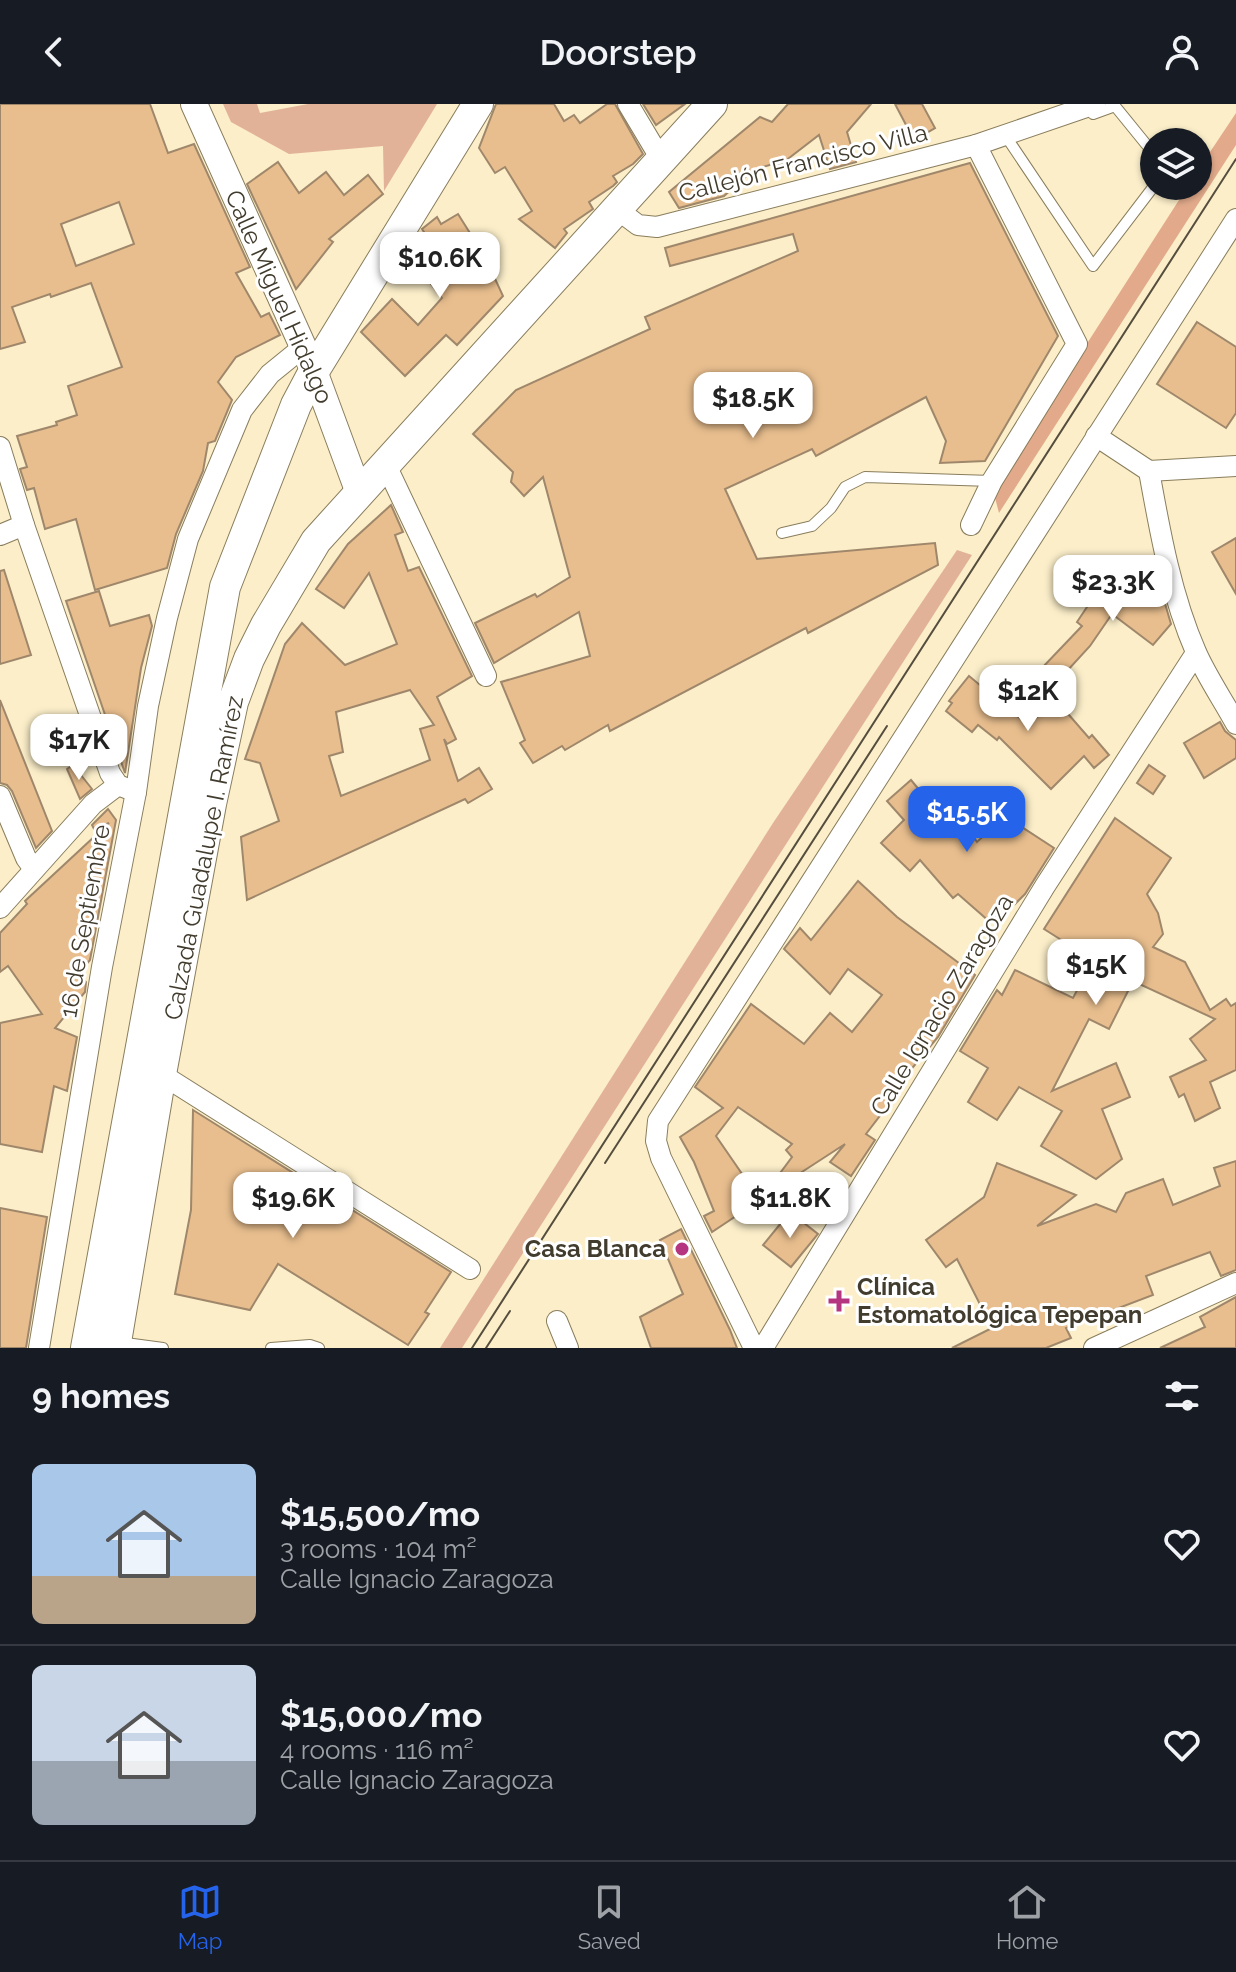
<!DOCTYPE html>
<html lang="en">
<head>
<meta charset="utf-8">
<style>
  body { margin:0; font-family:Raleway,sans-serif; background:#20242c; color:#f1f3f6; height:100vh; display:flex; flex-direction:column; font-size:30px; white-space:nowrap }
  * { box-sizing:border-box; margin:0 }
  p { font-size:26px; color:#9ea1a6 }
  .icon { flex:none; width:44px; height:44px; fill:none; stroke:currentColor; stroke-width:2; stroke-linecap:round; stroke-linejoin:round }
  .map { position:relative; height:1244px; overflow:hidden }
  .drawer { display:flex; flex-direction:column; background:#171b24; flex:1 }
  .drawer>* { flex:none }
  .tools { position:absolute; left:1140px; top:24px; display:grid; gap:16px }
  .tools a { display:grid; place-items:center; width:72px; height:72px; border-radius:50%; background:#171b24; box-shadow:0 2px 6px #0004; font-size:40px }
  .price { position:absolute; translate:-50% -68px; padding:0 18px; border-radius:16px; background:#fff; color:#222; font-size:26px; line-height:52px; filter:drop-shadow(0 2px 4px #0008) }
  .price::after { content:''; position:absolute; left:50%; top:48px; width:24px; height:18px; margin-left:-12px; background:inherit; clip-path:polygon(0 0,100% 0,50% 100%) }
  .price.selected { background:#2563eb; color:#fff }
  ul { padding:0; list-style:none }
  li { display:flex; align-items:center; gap:24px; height:200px; padding:0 32px }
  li+li { border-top:2px solid #363941 }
  li span { display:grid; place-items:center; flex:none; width:224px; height:160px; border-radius:12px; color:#555 }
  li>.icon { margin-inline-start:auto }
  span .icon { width:96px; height:96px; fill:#fffc; stroke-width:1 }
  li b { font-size:34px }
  h2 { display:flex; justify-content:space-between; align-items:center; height:96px; padding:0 32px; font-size:34px }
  header { display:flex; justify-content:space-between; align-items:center; height:104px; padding:0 32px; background:#171b24; font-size:36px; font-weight:600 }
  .tab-bar { display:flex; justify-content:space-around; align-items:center; height:112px; border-top:2px solid #363941; background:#171b24; font-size:22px; color:#9ea1a6 }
  .tab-bar a { display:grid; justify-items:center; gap:4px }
  .tab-bar .selected { color:#2563eb }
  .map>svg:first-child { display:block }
</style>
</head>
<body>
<header><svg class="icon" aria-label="back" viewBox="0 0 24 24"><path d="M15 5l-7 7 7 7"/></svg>Doorstep<svg class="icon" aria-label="person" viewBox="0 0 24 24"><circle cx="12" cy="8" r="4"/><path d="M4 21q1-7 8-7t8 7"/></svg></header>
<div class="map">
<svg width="1236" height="1244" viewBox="0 0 1236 1244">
  <rect width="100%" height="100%" fill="#fbeec9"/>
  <g fill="#e2b298">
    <path d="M 223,0 L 257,0 L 260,9 L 308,0 L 437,0 L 384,87 L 383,42 L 289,50 L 231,18 Z"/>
    <path d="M 957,446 L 972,451 L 462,1244 L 440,1244 L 773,719 Z"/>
  </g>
  <path fill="#e2aa8b" d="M 1236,9 L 1236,41 L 999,409 L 993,386 L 1188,82 L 1198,82 L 1198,66 Z"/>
  <g fill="#e8be8e" stroke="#9f876b" stroke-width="2" fill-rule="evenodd">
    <path d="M 0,0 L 150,0 L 168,49 L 194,40 L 250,163 L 236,169 L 261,213 L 269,209 L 280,231 L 236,253 L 218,278 L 232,296 L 215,337 L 208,339 L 203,367 L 176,430 L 167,464 L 95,486 L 76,415 L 45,425 L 34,384 L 27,386 L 20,365 L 27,363 L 17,332 L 57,321 L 56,318 L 77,311 L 68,282 L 122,263 L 91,179 L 51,193 L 50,190 L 12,203 L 25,238 L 0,245 ZM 119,98 L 134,140 L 76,162 L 61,120 Z"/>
    <path d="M 496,0 L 554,0 L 564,17 L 574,11 L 580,19 L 607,0 L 615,0 L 643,50 L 633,60 L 613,72 L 617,78 L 613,82 L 589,98 L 593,105 L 564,125 L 567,129 L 555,144 L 519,115 L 532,107 L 505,63 L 495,69 L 479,44 Z"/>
    <path d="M 643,0 L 685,0 L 656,21 Z"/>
    <path d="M 788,0 L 871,0 L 847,28 L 856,58 L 830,65 L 819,31 L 780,61 L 773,60 L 753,66 L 724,92 L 679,104 L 669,88 L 760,13 L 772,18 Z"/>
    <path d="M 895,0 L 922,0 L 935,24 L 914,36 Z"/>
    <path d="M 278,58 L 299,89 L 326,68 L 344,91 L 368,71 L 383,90 L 329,135 L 333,138 L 296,185 L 247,80 Z"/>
    <path d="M 970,59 L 1058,232 L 985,357 L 940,359 L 946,337 L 926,293 L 816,352 L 812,345 L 725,385 L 757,455 L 935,439 L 938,461 L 808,529 L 806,524 L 610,627 L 608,621 L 565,646 L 562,642 L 533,659 L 520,639 L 525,636 L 501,578 L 590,552 L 579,508 L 494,559 L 475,519 L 535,490 L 537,493 L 570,473 L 543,373 L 524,392 L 511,378 L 513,368 L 473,330 L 516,286 L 650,225 L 645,213 L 798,147 L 793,130 L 670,162 L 665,144 Z"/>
    <path d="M 458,110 L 485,153 L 503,192 L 457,241 L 446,231 L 405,272 L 361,228 L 392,195 L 418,221 L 442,194 L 431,180 L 449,166 L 422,125 L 437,113 L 441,120 Z"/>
    <path d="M 1197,218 L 1236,243 L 1236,309 L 1226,324 L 1157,280 Z"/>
    <path d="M 391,401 L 403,428 L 395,431 L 408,467 L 419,463 L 472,572 L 437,593 L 456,635 L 447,640 L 444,635 L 458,677 L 479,664 L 492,685 L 468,699 L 465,695 L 247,796 L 241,733 L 279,717 L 260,659 L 245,655 L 285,540 L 302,519 L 345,561 L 397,540 L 369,469 L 344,504 L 316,485 L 348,440 ZM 410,586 L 434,621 L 420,625 L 430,656 L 341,692 L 329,652 L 343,648 L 336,608 Z"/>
    <path d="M 1236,434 L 1236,490 L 1212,448 Z"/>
    <path d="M 4,466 L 31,551 L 0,560 L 0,467 Z"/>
    <path d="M 1113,477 L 1135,492 L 1155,478 L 1161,486 L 1171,520 L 1153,541 L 1112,510 L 1090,542 L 1056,579 L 1041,565 L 1082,522 L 1077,518 L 1091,497 L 1100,502 L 1097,501 Z"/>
    <path d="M 99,487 L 110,522 L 149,511 L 152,522 L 141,564 L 125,669 L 66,497 Z"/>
    <path d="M 969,572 L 1028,621 L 1056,596 L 1089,634 L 1092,631 L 1109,651 L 1094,664 L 1084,652 L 1051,685 L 999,633 L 997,636 L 978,621 L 972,628 L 946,607 L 952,599 L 949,597 Z"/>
    <path d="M 0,596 L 52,727 L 36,744 L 12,687 L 7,681 L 0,679 Z"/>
    <path d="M 1220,618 L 1225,627 L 1236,636 L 1236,654 L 1204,674 L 1184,639 Z"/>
    <path d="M 73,661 L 92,685 L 80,695 L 67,665 Z"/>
    <path d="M 1149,661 L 1165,672 L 1153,690 L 1137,679 Z"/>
    <path d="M 911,676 L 925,693 L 921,697 L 954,730 L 966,721 L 977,738 L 1005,712 L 1054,744 L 1025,790 L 1015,800 L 1010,795 L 990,818 L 958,790 L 953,794 L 920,756 L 910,767 L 881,739 L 904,716 L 887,697 Z"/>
    <path d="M 108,705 L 116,716 L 90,856 L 78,870 L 86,878 L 85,888 L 55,924 L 77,933 L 67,987 L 54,982 L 42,1048 L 0,1040 L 0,919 L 42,910 L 8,862 L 0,868 L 0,829 L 27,800 L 25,797 L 109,719 L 94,725 L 92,721 Z"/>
    <path d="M 1115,714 L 1171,754 L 1147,790 L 1158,809 L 1163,830 L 1153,843 L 1185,858 L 1210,906 L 1226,895 L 1231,902 L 1236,899 L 1236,966 L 1210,978 L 1220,1004 L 1195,1017 L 1184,990 L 1179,993 L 1170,973 L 1206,956 L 1190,935 L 1215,915 L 1133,877 L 1109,925 L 1089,915 L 1052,987 L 1116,959 L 1130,993 L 1102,1005 L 1122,1055 L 1096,1075 L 1041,1042 L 1062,1007 L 1019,983 L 997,1016 L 968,998 L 988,964 L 960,947 L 997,886 L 1002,891 L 1015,866 L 1073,894 L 1093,856 L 1044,825 Z"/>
    <path d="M 858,777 L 897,813 L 975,871 L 938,933 L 899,980 L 902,983 L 866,1030 L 875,1036 L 851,1072 L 830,1058 L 845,1040 L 768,1090 L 766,1088 L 792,1053 L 786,1046 L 792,1040 L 738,1003 L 716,1032 L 760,1096 L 712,1128 L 704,1112 L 714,1107 L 694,1058 L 680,1033 L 723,1004 L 695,983 L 751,900 L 804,940 L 830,909 L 852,928 L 882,891 L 848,865 L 830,890 L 784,845 L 800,824 L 811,836 Z"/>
    <path d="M 193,1006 L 451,1168 L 425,1208 L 429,1210 L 408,1241 L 278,1160 L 250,1206 L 175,1190 L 191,1106 Z"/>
    <path d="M 1236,1057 L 1236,1166 L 1221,1172 L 1210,1148 L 1146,1172 L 1153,1191 L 1066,1224 L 1071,1234 L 1046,1244 L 952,1244 L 992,1224 L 957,1155 L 946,1163 L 926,1136 L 984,1093 L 997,1059 L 1076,1091 L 1037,1122 L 1096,1100 L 1116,1108 L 1126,1089 L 1163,1075 L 1173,1101 L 1220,1082 L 1214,1064 Z"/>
    <path d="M 0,1104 L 47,1113 L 26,1244 L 0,1244 Z"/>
    <path d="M 790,1108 L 818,1130 L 791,1163 L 763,1141 Z"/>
    <path d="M 681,1125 L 730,1226 L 737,1244 L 651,1244 L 640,1213 L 683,1190 L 660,1136 Z"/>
    <path d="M 1236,1193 L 1236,1244 L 1160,1244 L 1205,1223 L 1200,1213 Z"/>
  </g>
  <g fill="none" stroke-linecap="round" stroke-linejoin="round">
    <defs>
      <g id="service">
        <path d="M 1093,10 L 1115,2 L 1154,50"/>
        <path d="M 1005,31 L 1093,162 L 1154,82"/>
        <path d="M 782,429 L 812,422 L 831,404 L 845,383 L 865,373 L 992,377"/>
        <path d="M 118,1238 L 163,1244"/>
        <path d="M 271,1244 L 310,1241 L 319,1244"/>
      </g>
      <g id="minor">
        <path d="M 628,0 L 662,57"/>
        <path d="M 618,106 L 638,121 L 657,123 L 976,41 L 1095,0"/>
        <path d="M 1096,332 L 1149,367"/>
        <path d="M 0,343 L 24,421 L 110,669 L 118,681 L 136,688"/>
        <path d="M 385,359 L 486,572"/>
        <path d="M 1149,367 C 1160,428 1171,491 1196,548 C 1207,573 1223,596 1236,620"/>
        <path d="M 1149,367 L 1236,362"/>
        <path d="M 971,421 L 992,377 L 1077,240 L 976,41"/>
        <path d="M 0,431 L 24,421"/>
        <path d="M 0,692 L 26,754 L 34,765"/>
        <path d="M 0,804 L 93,700 L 118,681"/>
        <path d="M 161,970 L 470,1165"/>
        <path d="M 557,1217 L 568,1244"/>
        <path d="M 39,1244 L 102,863 L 136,688 L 148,602 L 167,514 L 188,435 L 242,306 L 270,270 L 302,244"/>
        <path d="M 754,1244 L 661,1054 L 656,1037 L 658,1017 L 1236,115"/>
        <path d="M 763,1244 L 1045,782 L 1196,549"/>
        <path d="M 1094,1244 L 1236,1179"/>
      </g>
      <path id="tertiary" d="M 194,0 L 314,267 L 359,389"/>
      <g id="secondary">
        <path d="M 86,1244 L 225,483 L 296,301 L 314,267 L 478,0"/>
        <path d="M 115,1244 L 161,970 L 211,700 L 233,598 L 249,555 L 266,521 L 316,437 L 712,0"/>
      </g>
    </defs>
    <use href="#service" stroke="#897d5c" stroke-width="12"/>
    <use href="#minor" stroke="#897d5c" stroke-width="22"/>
    <use href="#tertiary" stroke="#897d5c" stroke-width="28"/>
    <use href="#secondary" stroke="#897d5c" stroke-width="32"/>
    <use href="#service" stroke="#fff" stroke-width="10"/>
    <use href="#minor" stroke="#fff" stroke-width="20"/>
    <use href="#tertiary" stroke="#fff" stroke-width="26"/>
    <use href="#secondary" stroke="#fff" stroke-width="30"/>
    <g stroke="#554e3e" stroke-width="2">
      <path d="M 605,1059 L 887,622"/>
      <path d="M 472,1244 L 1236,55"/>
      <path d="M 486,1244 L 510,1207"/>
    </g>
  </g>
  <g fill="#b53581" stroke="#fff" stroke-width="3">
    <circle cx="682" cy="1145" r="8"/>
    <path d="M835 1185h8v8h8v8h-8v8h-8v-8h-8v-8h8z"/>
  </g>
  <g text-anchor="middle" stroke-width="6" stroke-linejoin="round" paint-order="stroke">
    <g font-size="24" fill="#423c2e" stroke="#fff">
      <text transform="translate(803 59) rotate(-14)" y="8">Callejón Francisco Villa</text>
      <text transform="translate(279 193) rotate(66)" y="8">Calle Miguel Hidalgo</text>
      <text transform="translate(204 754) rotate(-79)" y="8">Calzada Guadalupe I. Ramírez</text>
      <text transform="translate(85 817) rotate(-80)" y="8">16 de Septiembre</text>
      <text transform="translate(942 901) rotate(-59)" y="8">Calle Ignacio Zaragoza</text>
    </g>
    <g font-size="24" font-weight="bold" fill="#423c2e" stroke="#fff" text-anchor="end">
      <text x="666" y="1153">Casa Blanca</text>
      <text x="857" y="1191" text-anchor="start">Clínica<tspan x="857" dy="28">Estomatológica Tepepan</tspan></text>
    </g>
  </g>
</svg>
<div class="tools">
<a><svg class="icon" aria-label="layers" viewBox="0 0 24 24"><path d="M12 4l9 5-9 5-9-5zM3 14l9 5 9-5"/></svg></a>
</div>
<b class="price" style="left:440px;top:196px">$10.6K</b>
<b class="price" style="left:753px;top:336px">$18.5K</b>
<b class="price" style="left:1113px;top:519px">$23.3K</b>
<b class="price" style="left:1028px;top:629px">$12K</b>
<b class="price" style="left:79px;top:678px">$17K</b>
<b class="price selected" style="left:967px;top:750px">$15.5K</b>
<b class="price" style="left:1096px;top:903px">$15K</b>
<b class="price" style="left:293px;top:1136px">$19.6K</b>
<b class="price" style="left:790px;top:1136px">$11.8K</b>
</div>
<section class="drawer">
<h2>9 homes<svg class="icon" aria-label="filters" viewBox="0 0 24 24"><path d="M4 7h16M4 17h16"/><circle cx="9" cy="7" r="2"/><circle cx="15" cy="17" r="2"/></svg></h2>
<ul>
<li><span style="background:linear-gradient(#a9c7e8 70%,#b9a48a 0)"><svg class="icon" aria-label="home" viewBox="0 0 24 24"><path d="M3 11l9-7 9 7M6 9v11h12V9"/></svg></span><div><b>$15,500/mo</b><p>3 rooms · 104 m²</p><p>Calle Ignacio Zaragoza</p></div><svg class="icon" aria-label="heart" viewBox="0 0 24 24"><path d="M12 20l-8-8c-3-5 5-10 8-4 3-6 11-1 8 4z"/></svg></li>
<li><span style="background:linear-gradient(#c9d6e8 60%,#9aa5b1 0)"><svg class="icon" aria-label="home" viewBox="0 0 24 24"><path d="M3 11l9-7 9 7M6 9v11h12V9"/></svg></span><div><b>$15,000/mo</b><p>4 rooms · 116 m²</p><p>Calle Ignacio Zaragoza</p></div><svg class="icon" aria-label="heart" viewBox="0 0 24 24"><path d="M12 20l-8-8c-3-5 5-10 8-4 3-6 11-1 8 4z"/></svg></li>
</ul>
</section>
<nav class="tab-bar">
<a class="selected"><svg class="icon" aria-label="map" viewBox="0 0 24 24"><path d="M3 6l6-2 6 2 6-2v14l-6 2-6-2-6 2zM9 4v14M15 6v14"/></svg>Map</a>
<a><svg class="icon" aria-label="saved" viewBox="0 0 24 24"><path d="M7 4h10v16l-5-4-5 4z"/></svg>Saved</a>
<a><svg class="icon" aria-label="home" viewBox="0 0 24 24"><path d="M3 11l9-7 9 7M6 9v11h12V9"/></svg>Home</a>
</nav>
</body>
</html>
